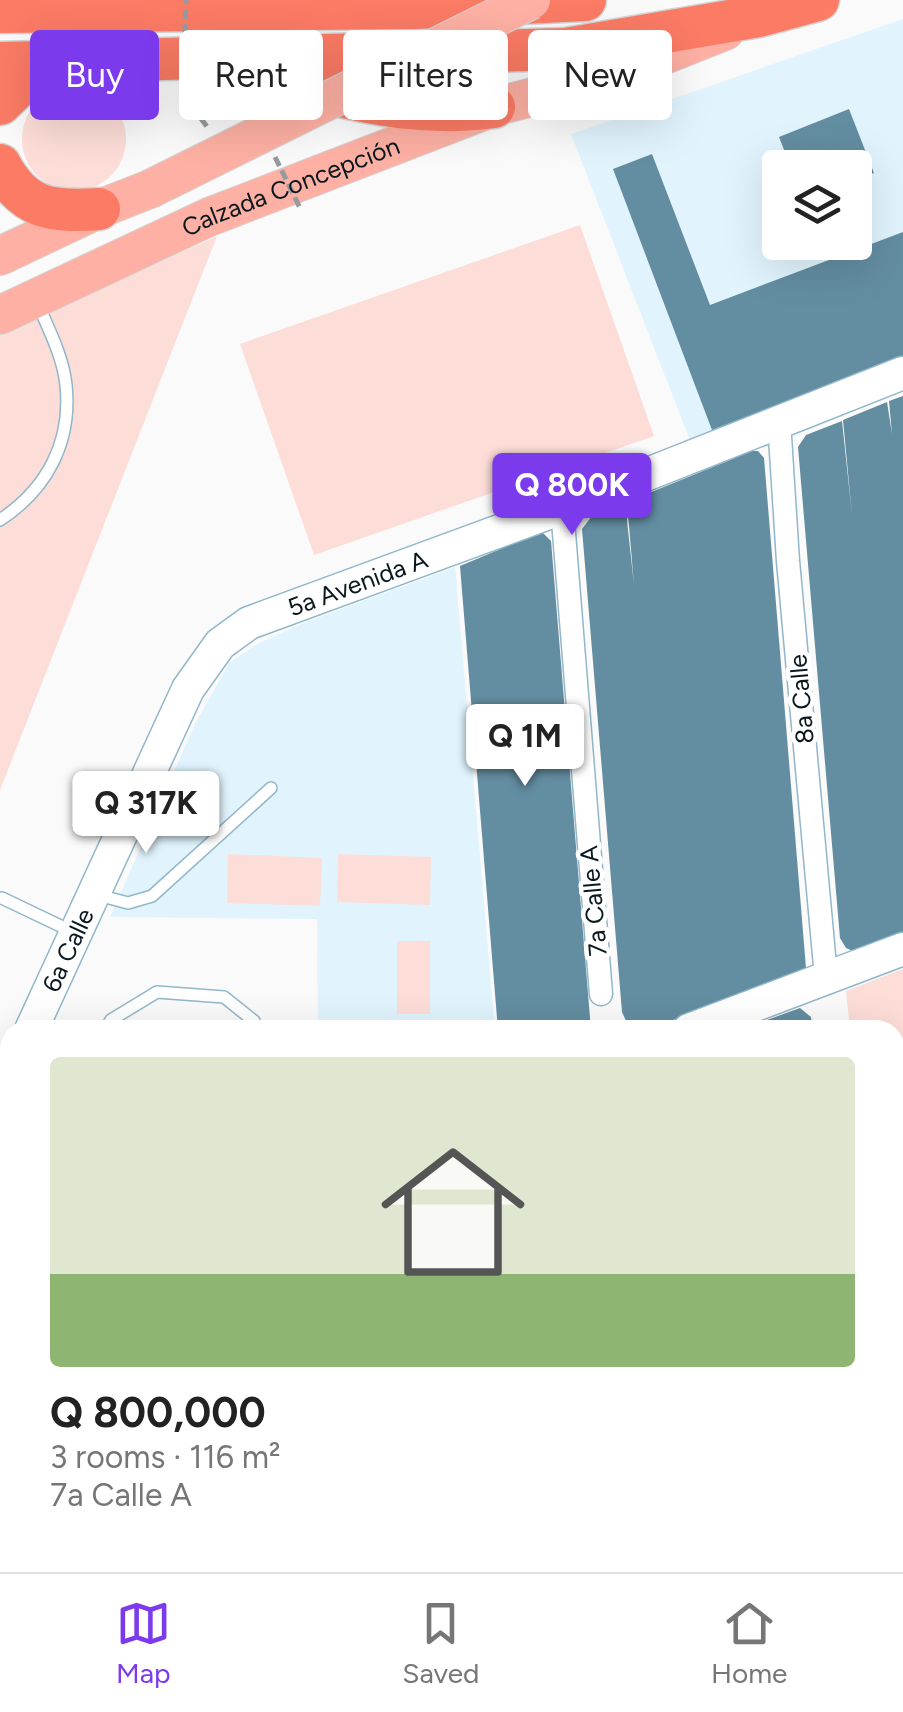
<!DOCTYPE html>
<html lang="en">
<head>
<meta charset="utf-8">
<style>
  body { margin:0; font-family:Figtree,sans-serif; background:#f6f6f6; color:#222; height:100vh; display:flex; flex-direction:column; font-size:38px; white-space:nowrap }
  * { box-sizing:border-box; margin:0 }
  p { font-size:32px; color:#767676 }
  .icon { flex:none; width:55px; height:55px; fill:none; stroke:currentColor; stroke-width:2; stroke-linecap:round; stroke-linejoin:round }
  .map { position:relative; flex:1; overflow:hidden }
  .sheet { position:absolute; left:0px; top:1020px; width:905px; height:552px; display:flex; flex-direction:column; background:#fff; border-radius:30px 30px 0 0; box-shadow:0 10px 40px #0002 }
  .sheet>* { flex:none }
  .banner { position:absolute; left:30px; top:30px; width:845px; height:90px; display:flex; gap:20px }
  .controls { position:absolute; left:762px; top:150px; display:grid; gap:20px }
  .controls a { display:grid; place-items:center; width:110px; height:110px; border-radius:10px; background:#fff; box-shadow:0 10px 40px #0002; font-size:50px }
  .price { position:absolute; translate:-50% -85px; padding:0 22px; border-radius:10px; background:#fff; color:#222; font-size:32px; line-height:65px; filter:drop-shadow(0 2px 5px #0008) }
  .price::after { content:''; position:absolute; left:50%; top:60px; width:30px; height:22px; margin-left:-15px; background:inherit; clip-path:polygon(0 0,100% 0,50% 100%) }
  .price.current { background:#7c3aed; color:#fff }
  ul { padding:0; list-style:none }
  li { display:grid; align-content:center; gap:20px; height:530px; padding:0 50px }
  li span { display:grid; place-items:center; height:310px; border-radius:10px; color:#555 }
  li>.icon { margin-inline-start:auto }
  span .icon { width:180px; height:180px; fill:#fffc; stroke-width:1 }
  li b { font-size:42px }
  .tag { padding:0 35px; border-radius:10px; background:#fff; box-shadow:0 10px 40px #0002; font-size:35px; line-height:90px }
  .tag.current { background:#7c3aed; color:#fff }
  .tabs { display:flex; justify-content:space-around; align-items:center; height:140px; border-top:2px solid #e0e0e0; background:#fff; font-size:28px; color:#767676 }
  .tabs a { display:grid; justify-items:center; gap:5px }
  .tabs .current { color:#7c3aed }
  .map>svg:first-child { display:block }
</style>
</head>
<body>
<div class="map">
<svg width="903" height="1572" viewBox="0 0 903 1572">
  <rect width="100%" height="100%" fill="#fafafa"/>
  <g fill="#e1f4fd" fill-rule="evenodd">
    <path d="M 903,19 L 903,361 L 691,443 L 571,134 ZM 780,168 L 855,168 L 855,242 L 780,242 Z"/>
    <path d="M 455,567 L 495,1030 L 318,1030 L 317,919 L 110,917 L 194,726 L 229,663 L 257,644 L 301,624 Z"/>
  </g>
  <g fill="#fcddd7">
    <circle cx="74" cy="139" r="52"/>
    <path d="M 580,225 L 654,436 L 314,555 L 240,344 Z"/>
    <path d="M 217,236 L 0,790 L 0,335 Z"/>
    <path d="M 228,854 L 322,858 L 320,906 L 227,903 Z"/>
    <path d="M 338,854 L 431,857 L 430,905 L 337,902 Z"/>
    <rect x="397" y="941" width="33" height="73"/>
    <path d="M 903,969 L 903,1108 L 895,1108 L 895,1030 L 850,1030 L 846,991 Z"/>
    <path d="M 903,1449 L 903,1572 L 894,1572 L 895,1453 Z"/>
    <path d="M 357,1563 L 436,1563 L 440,1572 L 360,1572 Z"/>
    <path d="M 768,1563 L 859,1562 L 859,1564 L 837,1572 L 772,1572 Z"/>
  </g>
  <g fill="#638da1">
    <path d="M 849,109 L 874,173 L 855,180 L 855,168 L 791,168 L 779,137 Z"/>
    <path d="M 652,154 L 710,305 L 903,232 L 903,358 L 712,430 L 613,169 Z"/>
    <path d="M 903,396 L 903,933 L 853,951 L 846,948 L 840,938 L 798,447 L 806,435 L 842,421 L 852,515 L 843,420 L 887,402 L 892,434 L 889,401 Z"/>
    <path d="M 752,451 L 758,451 L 764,458 L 806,968 L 806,971 L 646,1030 L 630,1030 L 622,1012 L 582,529 L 592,516 L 625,502 L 634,585 L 627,502 Z"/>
    <path d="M 539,533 L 543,533 L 551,541 L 591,1030 L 498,1030 L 460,566 Z"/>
    <path d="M 800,1008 L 811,1017 L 813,1030 L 739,1030 Z"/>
    <path d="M 903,1108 L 903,1183 L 895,1184 L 895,1109 Z"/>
    <path d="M 903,1221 L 903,1407 L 895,1409 L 895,1222 Z"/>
    <path d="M 10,1309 L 10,1387 L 0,1361 L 0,1313 Z"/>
    <path d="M 10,1410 L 10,1509 L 0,1513 L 0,1413 Z"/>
    <path d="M 7,1550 L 10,1562 L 15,1572 L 0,1572 L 0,1552 Z"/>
    <path d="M 52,1562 L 192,1562 L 193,1572 L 56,1572 Z"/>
    <path d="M 224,1562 L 356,1562 L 360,1572 L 225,1572 Z"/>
    <path d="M 436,1562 L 493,1562 L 493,1563 L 469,1572 L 440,1572 Z"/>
    <path d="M 596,1562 L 768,1562 L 771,1572 L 571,1572 Z"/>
  </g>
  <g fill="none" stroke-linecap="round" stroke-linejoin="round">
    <defs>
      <g id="lane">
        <path d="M 0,520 C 47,489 72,442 66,385 C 63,356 48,328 37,302"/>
        <path d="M 98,895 L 128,903 L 152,896 L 271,788"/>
        <path d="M 2,898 L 71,931"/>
        <path d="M 105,1030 L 111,1020 L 157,992 L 224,997 L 254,1021 L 258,1030"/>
        <path d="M 0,1211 L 10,1191"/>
      </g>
      <g id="street">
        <path d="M 779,421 L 788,561 L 826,977"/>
        <path d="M 562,508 L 601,994"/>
        <path d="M 895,1429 L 903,1426"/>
        <path d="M 0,1533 L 10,1529"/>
        <path d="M 208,1562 L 209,1572"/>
        <path d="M 877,1562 L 878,1572"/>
        <path d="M 519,1572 L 544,1562"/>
      </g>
      <g id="secondary">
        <path id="s1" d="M 31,1030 L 188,689 L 220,644 L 249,623 L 562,508 L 903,373"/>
        <path d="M 689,1030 L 903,949"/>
        <path d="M 0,1097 L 10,1075"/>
        <path d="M 0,1296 L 10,1292"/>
      </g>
      <g id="primary">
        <path d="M 0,256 L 99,209 L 150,189"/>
        <path id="s2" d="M 0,315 L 209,217 L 494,107 L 609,77 L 725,31"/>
      </g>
      <g id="highway">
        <path d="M 0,12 L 415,8 L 585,0"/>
        <path d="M 0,63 L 566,49 L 759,16 L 818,0"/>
        <path d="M 311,89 C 373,105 430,116 494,107"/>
        <path d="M 0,104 L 24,81 L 56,65"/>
        <path d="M 0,165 C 24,210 52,212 99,209"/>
      </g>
    </defs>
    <use href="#lane" stroke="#91b7ca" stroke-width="14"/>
    <use href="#street" stroke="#91b7ca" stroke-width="25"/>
    <use href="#secondary" stroke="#91b7ca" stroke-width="35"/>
    <use href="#primary" stroke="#d3d5d6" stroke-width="40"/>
    <use href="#highway" stroke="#d3d5d6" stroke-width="45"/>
    <path stroke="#959b9e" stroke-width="5" stroke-dasharray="10 5" stroke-linecap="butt" d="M 183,94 L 208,128"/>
    <use href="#lane" stroke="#fff" stroke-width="11"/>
    <use href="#street" stroke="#fff" stroke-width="22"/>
    <use href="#secondary" stroke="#fff" stroke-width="32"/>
    <use href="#primary" stroke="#fdb0a3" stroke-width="38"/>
    <use href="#highway" stroke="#fb7b65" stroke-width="42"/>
    <defs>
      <path id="primary-bridge" d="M 150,189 L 531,0"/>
    </defs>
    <use href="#primary-bridge" stroke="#d3d5d6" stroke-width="40" stroke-linecap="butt"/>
    <g stroke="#959b9e" stroke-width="5" stroke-dasharray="10 5" stroke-linecap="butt">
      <path d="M 183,94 L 186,0"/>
      <path d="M 275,157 L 300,208"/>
    </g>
    <use href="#primary-bridge" stroke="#fdb0a3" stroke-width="38"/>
  </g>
  <g text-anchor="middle" stroke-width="9" stroke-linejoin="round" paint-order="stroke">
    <g font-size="25" fill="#09181e" stroke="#fff">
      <text dy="9" stroke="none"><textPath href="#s2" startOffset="318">Calzada Concepción</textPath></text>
      <text dy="9" stroke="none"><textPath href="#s1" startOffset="582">5a Avenida A</textPath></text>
      <text transform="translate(801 699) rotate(-95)" y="9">8a Calle</text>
      <text transform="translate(593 901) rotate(-95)" y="9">7a Calle A</text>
      <text dy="9" stroke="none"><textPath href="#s1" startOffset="88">6a Calle</textPath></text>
    </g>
  </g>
</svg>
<div class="controls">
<a><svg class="icon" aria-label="layers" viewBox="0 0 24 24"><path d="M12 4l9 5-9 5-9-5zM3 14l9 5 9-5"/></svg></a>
</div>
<b class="price current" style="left:572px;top:538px">Q 800K</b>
<b class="price" style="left:525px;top:789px">Q 1M</b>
<b class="price" style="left:146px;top:856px">Q 317K</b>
<div class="banner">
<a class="tag current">Buy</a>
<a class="tag">Rent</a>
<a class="tag">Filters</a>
<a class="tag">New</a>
</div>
<section class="sheet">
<ul>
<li><span style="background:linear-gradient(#dfe7d0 70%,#8fb573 0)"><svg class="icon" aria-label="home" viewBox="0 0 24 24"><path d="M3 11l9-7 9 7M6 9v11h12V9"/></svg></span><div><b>Q 800,000</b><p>3 rooms · 116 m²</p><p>7a Calle A</p></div></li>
</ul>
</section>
</div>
<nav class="tabs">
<a class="current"><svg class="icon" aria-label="map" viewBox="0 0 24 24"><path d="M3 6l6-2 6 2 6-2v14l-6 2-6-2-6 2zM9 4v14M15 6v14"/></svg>Map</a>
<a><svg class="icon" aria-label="saved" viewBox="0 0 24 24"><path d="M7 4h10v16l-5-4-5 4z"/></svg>Saved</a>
<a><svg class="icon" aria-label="home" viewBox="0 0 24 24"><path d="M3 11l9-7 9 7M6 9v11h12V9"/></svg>Home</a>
</nav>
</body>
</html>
